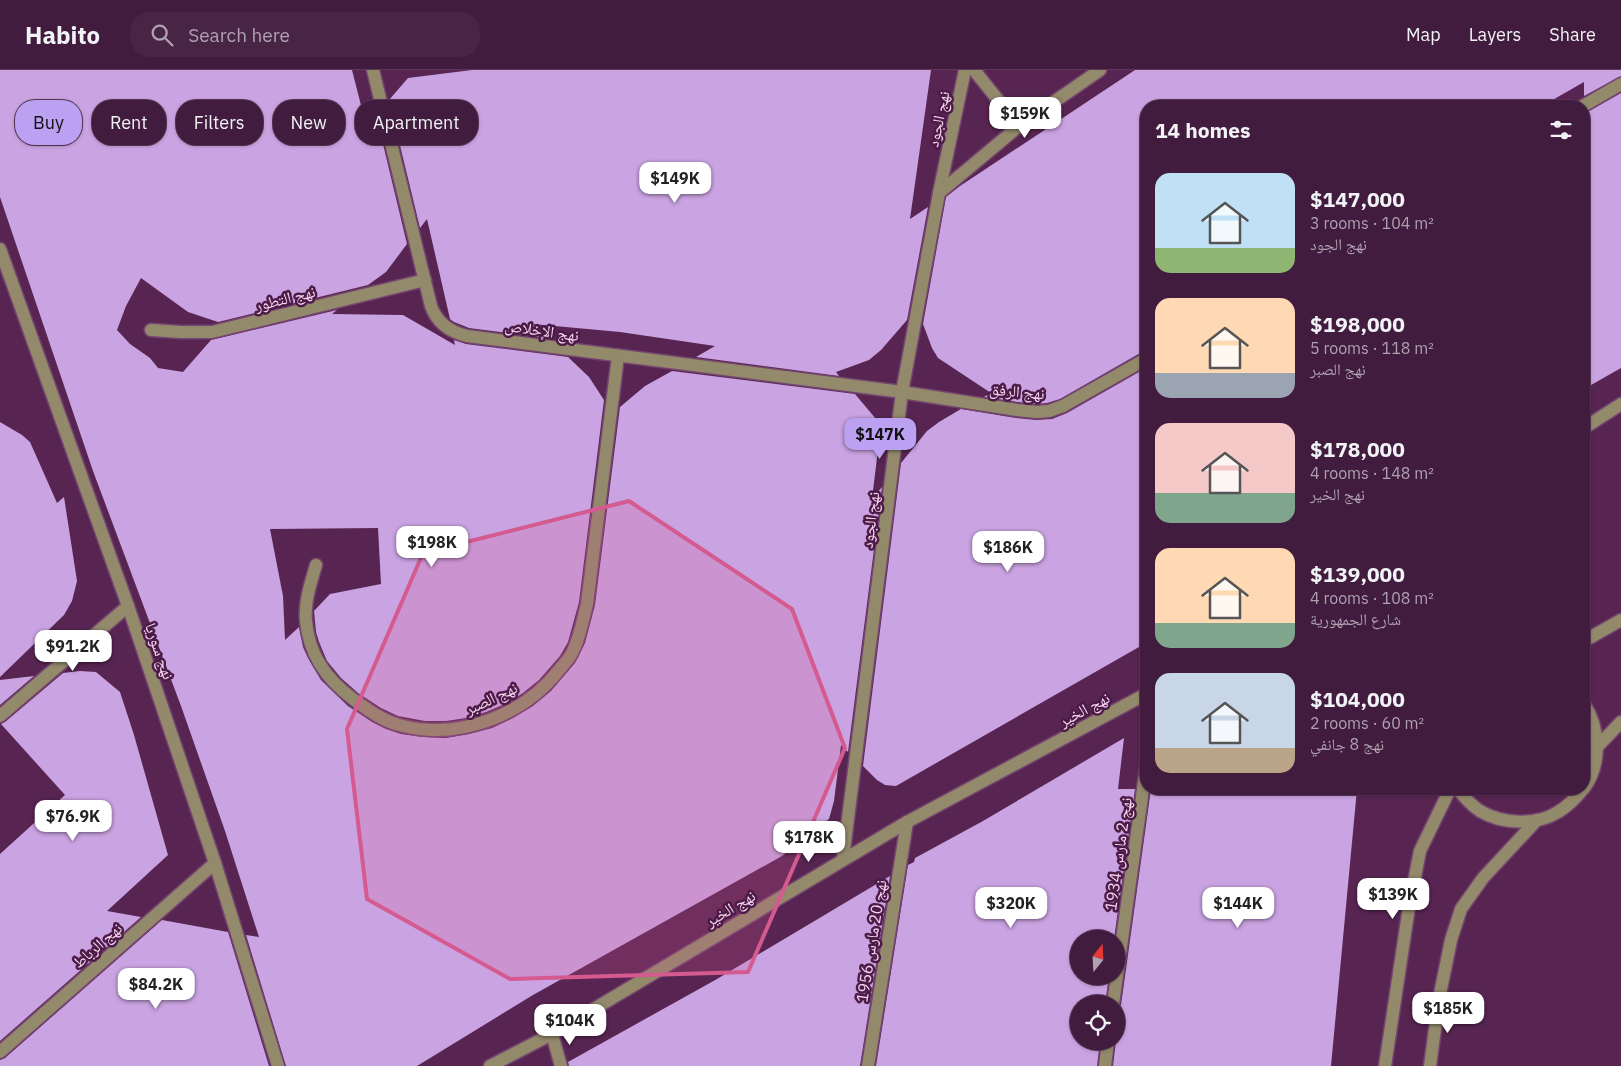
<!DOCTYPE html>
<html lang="en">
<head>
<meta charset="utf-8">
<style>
  body { margin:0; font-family:"IBM Plex Sans","Noto Naskh Arabic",sans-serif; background:#492545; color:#f1f3f6; height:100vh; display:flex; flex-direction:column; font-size:19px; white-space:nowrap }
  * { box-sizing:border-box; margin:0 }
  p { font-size:16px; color:#aea1b0 }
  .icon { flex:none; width:28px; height:28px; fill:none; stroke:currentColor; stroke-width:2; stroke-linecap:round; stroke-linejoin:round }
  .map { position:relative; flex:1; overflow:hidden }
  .panel { position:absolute; left:1140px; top:30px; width:450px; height:695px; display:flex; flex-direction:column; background:#421c3e; border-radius:20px; box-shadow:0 1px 4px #0004,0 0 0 1px #5a3a58 }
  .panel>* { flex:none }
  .banner { position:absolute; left:15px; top:30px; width:475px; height:45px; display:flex; gap:10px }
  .needle { width:32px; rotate:18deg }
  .tools { position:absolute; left:1070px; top:860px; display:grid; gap:10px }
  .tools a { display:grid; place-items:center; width:55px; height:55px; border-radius:50%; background:#421c3e; box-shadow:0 1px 4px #0004,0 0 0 1px #5a3a58; font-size:25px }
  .price { position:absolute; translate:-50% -42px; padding:0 11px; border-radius:10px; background:#fff; color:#222; font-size:16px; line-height:32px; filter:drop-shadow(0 1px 2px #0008) }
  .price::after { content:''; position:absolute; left:50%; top:30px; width:15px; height:11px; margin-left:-8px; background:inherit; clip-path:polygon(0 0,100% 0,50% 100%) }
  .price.current { background:#bca0f2; color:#111 }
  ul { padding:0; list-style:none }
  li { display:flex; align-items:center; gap:15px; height:125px; padding:0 15px }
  li span { display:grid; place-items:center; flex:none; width:140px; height:100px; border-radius:15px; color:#555 }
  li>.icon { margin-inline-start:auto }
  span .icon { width:60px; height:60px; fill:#fffc; stroke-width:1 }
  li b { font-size:21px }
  h2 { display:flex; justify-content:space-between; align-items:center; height:60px; padding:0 15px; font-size:21px }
  .tag { padding:0 18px; border-radius:20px; background:#421c3e; box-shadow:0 1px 4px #0004,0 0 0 1px #5a3a58; font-size:18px; line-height:45px }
  .tag.current { background:#bca0f2; color:#111 }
  header { display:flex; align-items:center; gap:30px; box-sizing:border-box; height:70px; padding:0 25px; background:#421c3e; border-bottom:1px solid #5a3a58 }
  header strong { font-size:24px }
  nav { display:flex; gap:28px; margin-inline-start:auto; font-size:18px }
  .search { width:350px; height:45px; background:#492545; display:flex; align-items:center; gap:12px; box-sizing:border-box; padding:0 18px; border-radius:20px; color:#aea1b0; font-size:19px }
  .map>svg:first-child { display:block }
</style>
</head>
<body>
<header>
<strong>Habito</strong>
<div class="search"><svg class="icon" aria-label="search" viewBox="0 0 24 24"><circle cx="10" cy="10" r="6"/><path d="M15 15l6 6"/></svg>Search here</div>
<nav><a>Map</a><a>Layers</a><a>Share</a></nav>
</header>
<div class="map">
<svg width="1621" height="996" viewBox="0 0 1621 996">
  <rect width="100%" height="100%" fill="#582552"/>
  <g fill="#caa3e2">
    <path d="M 0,0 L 352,0 L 366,55 L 376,45 L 407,174 L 386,202 L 368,215 L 218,252 L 188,242 L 141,208 L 126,236 L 117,260 L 130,274 L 150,288 L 158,298 L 183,302 L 211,270 L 337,240 L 332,244 L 403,245 L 455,275 L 454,270 L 466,274 L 568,287 L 589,307 L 604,330 L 579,532 L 568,572 L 560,586 L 539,610 L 523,623 L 505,634 L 486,642 L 466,648 L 446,651 L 425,651 L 398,646 L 381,638 L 358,623 L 341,608 L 327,591 L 319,572 L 316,562 L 314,541 L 330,524 L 381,514 L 378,458 L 270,459 L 283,526 L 285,570 L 299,557 L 303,577 L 308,588 L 321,610 L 348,636 L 372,652 L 386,659 L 401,664 L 423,667 L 446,668 L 469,664 L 492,658 L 513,648 L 533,636 L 551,621 L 575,593 L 585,573 L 595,535 L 620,337 L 645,316 L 672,301 L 855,324 L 881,355 L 872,429 L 882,417 L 848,682 L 841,675 L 834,731 L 829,749 L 782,786 L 533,925 L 417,996 L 286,996 L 246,865 L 259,867 L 225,761 L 181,636 L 93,401 L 0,127 Z"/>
    <path d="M 472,0 L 931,0 L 910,149 L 928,137 L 907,250 L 881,280 L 869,290 L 836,302 L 839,306 L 696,287 L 715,276 L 620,262 L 533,254 L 549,268 L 469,258 L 454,252 L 450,249 L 427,149 L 420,158 L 389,30 L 408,8 Z"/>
    <path d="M 1135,0 L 1621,0 L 1621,6 L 1584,26 L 1584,12 L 1542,36 L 1146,36 L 1146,281 L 1142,282 L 1060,329 L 1047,333 L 1037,334 L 1018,332 L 984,327 L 991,323 L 938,288 L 932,278 L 923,254 L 946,127 L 960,116 Z"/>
    <path d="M 1621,23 L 1621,298 L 1584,319 L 1584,44 Z"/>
    <path d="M 1146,298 L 1146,573 L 896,716 L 885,715 L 877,710 L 863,696 L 901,393 L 927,361 L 939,352 L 961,339 L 1016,348 L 1036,350 L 1052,349 L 1067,343 Z"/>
    <path d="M 0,352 L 22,365 L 30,372 L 57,433 L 64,427 L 77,511 L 72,531 L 64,545 L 0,607 Z"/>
    <path d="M 80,601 L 96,602 L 120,622 L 134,665 L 168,785 L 107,841 L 141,847 L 0,971 L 0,784 L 65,725 L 1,654 L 5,652 L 63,603 Z"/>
    <path d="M 34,606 L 0,635 L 0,610 Z"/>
    <path d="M 1124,668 L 1118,719 L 1135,719 L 1114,869 L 1079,869 L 1079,906 L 1109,906 L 1105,934 L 1079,934 L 1079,971 L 1100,971 L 1097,996 L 876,996 L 908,795 L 914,792 L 915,788 L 983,751 Z"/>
    <path d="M 1151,719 L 1357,719 L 1331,996 L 1113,996 L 1116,971 L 1116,941 L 1121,935 Z"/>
    <path d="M 890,806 L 860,996 L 569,996 L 568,992 L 717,909 Z"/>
    <path d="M 162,850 L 228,862 L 269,996 L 0,996 L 0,990 L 5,988 Z"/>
  </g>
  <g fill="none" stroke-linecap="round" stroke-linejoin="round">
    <defs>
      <g id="minor">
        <path d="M 373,0 L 431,236 C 437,253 450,262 467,266 L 902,322 L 1017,340 L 1037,342 L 1049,341 L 1063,336 L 1146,289"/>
        <path d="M 974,0 L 1019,56"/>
        <path d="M 1583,36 L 1621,14"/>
        <path d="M 939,123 L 1019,56 L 1100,0"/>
        <path d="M 0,179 L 128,536 L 215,793 L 278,996"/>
        <path d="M 151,260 L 181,262 L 212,262 L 425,210"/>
        <path d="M 1584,358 L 1621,334"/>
        <path d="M 316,495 C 311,513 304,531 306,551 C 309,585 326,609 353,629 C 368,640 384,652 403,656 C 460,670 524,645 559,600 C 564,594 570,588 573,581 C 580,567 583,549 587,534 L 618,286"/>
        <path d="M 1584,571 L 1621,550"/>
        <path d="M 1584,634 C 1600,658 1602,694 1584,718"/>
        <path d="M 0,646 L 128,536"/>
        <path d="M 1597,677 L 1621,652"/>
        <path d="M 1458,719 C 1464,727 1471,735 1480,741 C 1502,754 1536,756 1558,742 C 1568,736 1576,728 1583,719"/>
        <path d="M 843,788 L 902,322 L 939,123 L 965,0"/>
        <path d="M 1113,934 L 1146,698"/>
        <path d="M 552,964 L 561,996"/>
        <path d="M 0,982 L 215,793"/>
        <path d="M 490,996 L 552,964 L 907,752 L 1146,624"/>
        <path d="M 868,996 L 907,752"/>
        <path d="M 1105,996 L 1108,971"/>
        <path d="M 1385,996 L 1409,837 L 1420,781 L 1450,719"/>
        <path d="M 1430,996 L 1439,929 L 1451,870 L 1461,839 L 1483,808 L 1537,750"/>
      </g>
    </defs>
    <use href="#minor" stroke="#74456e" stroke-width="15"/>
    <use href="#minor" stroke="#93896b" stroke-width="12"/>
  </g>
  <path fill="#d45a8f" fill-opacity="0.2" stroke="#d45a8f" stroke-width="4" stroke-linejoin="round" d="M 629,431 L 792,539 L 845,678 L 748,902 L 510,909 L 367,829 L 347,659 L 423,483 Z"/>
  <g text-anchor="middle" stroke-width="5" stroke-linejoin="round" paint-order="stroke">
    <g font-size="16" fill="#f6d6f0" stroke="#4d1b47">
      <text transform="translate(938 49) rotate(-78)" y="6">نهج الجود</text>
      <text transform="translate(285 228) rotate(-14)" y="6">نهج التطور</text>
      <text transform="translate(542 260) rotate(8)" y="6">نهج الإخلاص</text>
      <text transform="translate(1017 321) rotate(5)" y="6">نهج الرفق</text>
      <text transform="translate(870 450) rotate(-83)" y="6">نهج الجود</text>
      <text transform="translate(160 581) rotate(71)" y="6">نهج سوريا</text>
      <text transform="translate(491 628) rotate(-25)" y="6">نهج الصبر</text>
      <text transform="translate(1084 639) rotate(-28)" y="6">نهج الخير</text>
      <text transform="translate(1118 784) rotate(-82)" y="6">نهج 2 مارس 1934</text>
      <text transform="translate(730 838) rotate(-31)" y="6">نهج الخير</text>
      <text transform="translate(871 871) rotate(-81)" y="6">نهج 20 مارس 1956</text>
      <text transform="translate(97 875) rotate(-41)" y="6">نهج الرباط</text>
    </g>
  </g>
</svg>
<div class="tools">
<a><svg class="needle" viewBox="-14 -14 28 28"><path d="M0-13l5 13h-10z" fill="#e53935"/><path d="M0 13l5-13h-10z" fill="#aea1b0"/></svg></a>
<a><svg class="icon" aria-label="locate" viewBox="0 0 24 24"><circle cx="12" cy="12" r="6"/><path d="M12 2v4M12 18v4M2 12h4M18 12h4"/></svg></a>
</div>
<b class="price" style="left:1025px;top:69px">$159K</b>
<b class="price" style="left:675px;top:134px">$149K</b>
<b class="price current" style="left:880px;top:390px">$147K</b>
<b class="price" style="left:432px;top:498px">$198K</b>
<b class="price" style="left:1008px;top:503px">$186K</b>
<b class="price" style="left:73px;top:602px">$91.2K</b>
<b class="price" style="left:73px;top:772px">$76.9K</b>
<b class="price" style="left:809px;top:793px">$178K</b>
<b class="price" style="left:1393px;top:850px">$139K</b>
<b class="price" style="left:1011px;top:859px">$320K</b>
<b class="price" style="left:1238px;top:859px">$144K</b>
<b class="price" style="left:156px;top:940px">$84.2K</b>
<b class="price" style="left:1448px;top:964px">$185K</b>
<b class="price" style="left:570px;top:976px">$104K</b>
<div class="banner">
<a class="tag current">Buy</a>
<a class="tag">Rent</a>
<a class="tag">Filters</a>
<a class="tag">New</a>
<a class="tag">Apartment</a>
</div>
<section class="panel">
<h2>14 homes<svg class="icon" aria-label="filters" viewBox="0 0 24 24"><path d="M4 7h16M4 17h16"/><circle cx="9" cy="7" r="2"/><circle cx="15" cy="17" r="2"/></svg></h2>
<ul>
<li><span style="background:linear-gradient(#bfe0f5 75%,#8fb573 0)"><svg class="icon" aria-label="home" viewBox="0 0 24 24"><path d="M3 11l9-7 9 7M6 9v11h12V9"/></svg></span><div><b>$147,000</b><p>3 rooms · 104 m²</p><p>نهج الجود</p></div></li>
<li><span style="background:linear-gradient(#ffd9b3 75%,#9aa5b1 0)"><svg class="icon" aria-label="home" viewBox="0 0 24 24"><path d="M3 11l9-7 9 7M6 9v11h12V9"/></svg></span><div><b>$198,000</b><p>5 rooms · 118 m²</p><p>نهج الصبر</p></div></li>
<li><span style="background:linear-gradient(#f6c9c9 70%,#7fa58c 0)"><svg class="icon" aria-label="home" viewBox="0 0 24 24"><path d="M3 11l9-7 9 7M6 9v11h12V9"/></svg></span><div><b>$178,000</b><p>4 rooms · 148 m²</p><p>نهج الخير</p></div></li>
<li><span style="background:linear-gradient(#ffd9b3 75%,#7fa58c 0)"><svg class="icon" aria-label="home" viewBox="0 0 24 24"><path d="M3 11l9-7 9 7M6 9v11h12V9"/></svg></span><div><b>$139,000</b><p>4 rooms · 108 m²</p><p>شارع الجمهورية</p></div></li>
<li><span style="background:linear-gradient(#c9d6e8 75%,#b9a48a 0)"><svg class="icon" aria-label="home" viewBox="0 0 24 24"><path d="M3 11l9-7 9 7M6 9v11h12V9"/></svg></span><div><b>$104,000</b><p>2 rooms · 60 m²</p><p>نهج 8 جانفي</p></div></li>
</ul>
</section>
</div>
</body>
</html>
